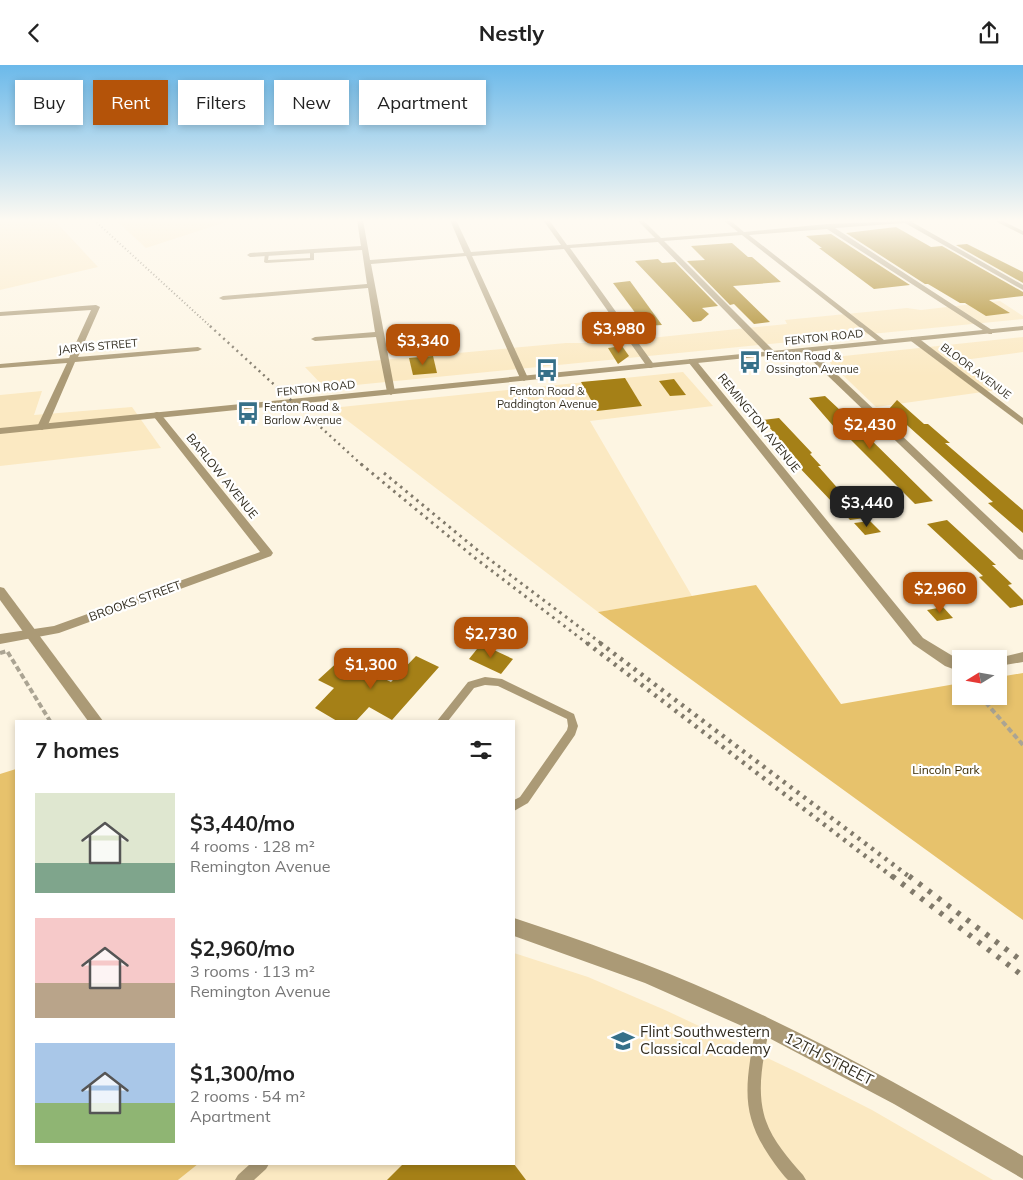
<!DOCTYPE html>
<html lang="en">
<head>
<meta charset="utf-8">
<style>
  body { margin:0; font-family:Mulish,sans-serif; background:#f2f2f2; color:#222; height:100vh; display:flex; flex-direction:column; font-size:19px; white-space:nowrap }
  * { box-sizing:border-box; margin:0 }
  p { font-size:16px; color:#767676 }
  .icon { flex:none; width:28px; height:28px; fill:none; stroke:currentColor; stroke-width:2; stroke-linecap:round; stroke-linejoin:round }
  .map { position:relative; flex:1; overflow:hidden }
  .side { position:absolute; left:15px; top:655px; width:500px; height:445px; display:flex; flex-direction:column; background:#fff; border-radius:0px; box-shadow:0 2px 8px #0003 }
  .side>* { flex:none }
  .hud { position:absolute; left:15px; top:15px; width:500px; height:45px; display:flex; gap:10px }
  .needle { width:32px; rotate:259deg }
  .buttons { position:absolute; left:952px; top:585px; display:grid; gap:10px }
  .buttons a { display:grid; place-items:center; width:55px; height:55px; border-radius:0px; background:#fff; box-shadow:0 2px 8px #0003; font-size:25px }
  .price { position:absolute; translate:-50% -42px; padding:0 11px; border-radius:10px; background:#b45309; color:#fff; font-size:16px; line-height:32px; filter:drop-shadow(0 1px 2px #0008) }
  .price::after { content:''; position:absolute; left:50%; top:30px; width:15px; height:11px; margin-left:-8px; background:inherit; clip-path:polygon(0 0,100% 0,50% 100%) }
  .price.active { background:#222; color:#fff }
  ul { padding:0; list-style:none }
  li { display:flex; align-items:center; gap:15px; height:125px; padding:0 20px }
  li span { display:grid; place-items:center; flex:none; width:140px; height:100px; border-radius:0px; color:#555 }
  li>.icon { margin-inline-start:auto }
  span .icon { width:60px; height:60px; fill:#fffc; stroke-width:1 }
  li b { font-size:21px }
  h2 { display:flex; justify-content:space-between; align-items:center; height:60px; padding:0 20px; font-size:21px }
  .tag { padding:0 18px; border-radius:0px; background:#fff; box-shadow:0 2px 8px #0003; font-size:18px; line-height:45px }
  .tag.active { background:#b45309; color:#fff }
  header { display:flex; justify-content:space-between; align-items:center; height:65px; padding:0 20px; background:#fff; font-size:22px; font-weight:700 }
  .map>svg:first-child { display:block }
</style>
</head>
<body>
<header><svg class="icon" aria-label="back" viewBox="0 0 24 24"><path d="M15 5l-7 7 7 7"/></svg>Nestly<svg class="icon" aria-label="share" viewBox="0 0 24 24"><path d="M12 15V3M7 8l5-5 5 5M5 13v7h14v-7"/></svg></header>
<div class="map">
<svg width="1023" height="1115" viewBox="0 0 1023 1115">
  <rect width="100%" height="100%" fill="#fdf5e2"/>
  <g fill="#fbe9c2">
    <path d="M 0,155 L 54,155 L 98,202 L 0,225 Z"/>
    <path d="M 116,155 L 232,155 L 146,183 Z"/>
    <path d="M 1000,236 L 1023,251 L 1023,254 L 325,323 L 305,302 L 566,278 L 602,278 L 787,259 L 785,255 L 907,243 L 921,245 Z"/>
    <path d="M 1023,272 L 1023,287 L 956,296 L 997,325 L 876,342 L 825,293 Z"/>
    <path d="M 683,307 L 713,341 L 590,356 L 692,531 L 598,547 L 331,343 Z"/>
    <path d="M 42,326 L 34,350 L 132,342 L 161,383 L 0,401 L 0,330 Z"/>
    <path d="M 514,888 L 588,912 L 665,945 L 799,1008 L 872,1045 L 993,1115 L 178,1115 L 198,1099 L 514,1099 Z"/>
  </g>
  <g fill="#e7c26c">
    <path d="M 756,520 L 841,639 L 961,618 L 961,631 L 999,631 L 999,612 L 1023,608 L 1023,855 L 598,547 Z"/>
    <path d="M 16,704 L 16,1099 L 198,1099 L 178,1115 L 0,1115 L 0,709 Z"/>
  </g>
  <g fill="#a58017">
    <path d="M 896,162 L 931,182 L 942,181 L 1023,227 L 1023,231 L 989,235 L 1010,248 L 986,251 L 965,238 L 960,238 L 928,219 L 925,219 L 846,168 Z"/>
    <path d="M 831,169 L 910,220 L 874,224 L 819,183 L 822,183 L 806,171 Z"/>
    <path d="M 732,178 L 748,192 L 752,192 L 781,217 L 733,221 L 770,257 L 754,259 L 734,239 L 730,240 L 687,196 L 705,195 L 691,181 Z"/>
    <path d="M 967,179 L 1023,207 L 1023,218 L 956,180 Z"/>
    <path d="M 658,194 L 662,198 L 675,197 L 718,241 L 702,243 L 709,249 L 701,256 L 693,257 L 635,196 Z"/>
    <path d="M 630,216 L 662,260 L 645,261 L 613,218 Z"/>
    <path d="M 622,281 L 629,291 L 618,299 L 608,283 Z"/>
    <path d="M 433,291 L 437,308 L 413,310 L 409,293 Z"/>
    <path d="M 625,313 L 642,341 L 597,346 L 581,317 Z"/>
    <path d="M 674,314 L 686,330 L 670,331 L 659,316 Z"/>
    <path d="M 825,331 L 856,360 L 933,436 L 915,439 L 849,373 L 835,363 L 809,333 Z"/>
    <path d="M 897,335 L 924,359 L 928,359 L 950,378 L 945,378 L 1023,445 L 1023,468 L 988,438 L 993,437 L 889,344 Z"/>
    <path d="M 779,353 L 812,388 L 810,389 L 821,401 L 818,401 L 849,436 L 833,438 L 796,399 L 801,399 L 763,355 Z"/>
    <path d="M 855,441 L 865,453 L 850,455 L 840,443 Z"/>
    <path d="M 947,455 L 996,500 L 992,500 L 1012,519 L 1008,520 L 1023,535 L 1023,540 L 1010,543 L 979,512 L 983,511 L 927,459 Z"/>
    <path d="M 870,456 L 881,467 L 865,470 L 854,458 Z"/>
    <path d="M 943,542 L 953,553 L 937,556 L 927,545 Z"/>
    <path d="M 481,579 L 513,594 L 501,609 L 469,594 Z"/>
    <path d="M 416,591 L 439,602 L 392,655 L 369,642 L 356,656 L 337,656 L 315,643 L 334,623 L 318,615 L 342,593 L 391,617 Z"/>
    <path d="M 403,1099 L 514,1099 L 526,1115 L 387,1115 Z"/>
  </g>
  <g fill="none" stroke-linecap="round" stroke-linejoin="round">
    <g stroke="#aba493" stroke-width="4" stroke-dasharray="5.5 3" stroke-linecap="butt">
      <path d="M 0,588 L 7,586 L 50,656"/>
      <path d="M 980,631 L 1023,680"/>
    </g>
    <g fill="#ab9a76" fill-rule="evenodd">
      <path d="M 312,185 L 314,186 L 314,195 L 266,198 L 264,197 L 265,188 L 269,189 L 268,195 L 310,193 L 310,186 Z"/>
      <path d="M 485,612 L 502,614 L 574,649 L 578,661 L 575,670 L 528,738 L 514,746 L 514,735 L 520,732 L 567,665 L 568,661 L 567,654 L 498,621 L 485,620 L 474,623 L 448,656 L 437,656 L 468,617 Z"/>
      <path d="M 763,953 L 768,955 L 770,960 C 764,991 755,1025 766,1056 C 773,1076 789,1094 803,1110 L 806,1115 L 788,1115 L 785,1112 C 738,1054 744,1029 756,960 L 758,955 Z"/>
      <path d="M 250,1099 L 269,1099 L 266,1104 L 254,1115 L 235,1115 L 238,1110 Z"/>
    </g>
    <g fill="#ab9a76" fill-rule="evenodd">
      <path d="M 357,155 L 363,155 L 370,195 L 464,188 L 450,155 L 456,155 L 471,187 L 561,180 L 543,155 L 549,155 L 567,180 L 655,173 L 637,155 L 643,155 L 661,173 L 738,167 L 723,155 L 730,155 L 744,167 L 827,159 L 923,155 L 912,157 L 1023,220 L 1023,225 L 905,158 L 835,163 L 992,265 L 992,269 L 989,269 L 827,164 L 749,170 L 884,275 L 885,277 L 881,279 L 742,170 L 664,176 L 774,286 L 774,290 L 768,290 L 658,177 L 570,183 L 655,301 L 651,303 L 648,303 L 564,184 L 472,191 L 528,313 L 524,316 L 520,313 L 466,191 L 371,199 L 395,327 L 391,330 L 387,327 L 376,272 L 315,276 L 311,274 L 315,272 L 375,267 L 368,223 L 223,235 L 219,233 L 223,231 L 367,219 L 362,185 L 250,192 L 247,190 L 250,188 L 361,181 Z"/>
      <path d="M 993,155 L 1001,155 L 1023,166 L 1023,170 Z"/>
      <path d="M 96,240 L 100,242 L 78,292 L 198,282 L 202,284 L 198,286 L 75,297 L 47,362 L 42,365 L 39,364 L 37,362 L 67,298 L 0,303 L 0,299 L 69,293 L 91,245 L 0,251 L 0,247 Z"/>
      <path d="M 911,272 L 917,272 L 1023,353 L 1023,360 L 911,276 Z"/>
      <path d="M 803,283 L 809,283 L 1023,485 L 1023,495 L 1019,494 L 803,287 Z"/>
      <path d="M 689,294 L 695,294 L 923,573 L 961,596 L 961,607 L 945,601 L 913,579 L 689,298 Z"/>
      <path d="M 157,347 L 160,348 L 271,485 L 273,488 L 271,491 L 59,568 L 0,579 L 0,569 L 54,561 L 260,487 L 154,352 L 154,348 Z"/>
      <path d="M 1023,587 L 1023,597 L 999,601 L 999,594 L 994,594 Z"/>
    </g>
    <g fill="#ab9a76" fill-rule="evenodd">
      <path d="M 1023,261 L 1023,265 L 0,369 L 0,363 Z"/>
      <path d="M 0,522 L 4,523 L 103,656 L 88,656 L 0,535 Z"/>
      <path d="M 514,853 C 584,876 652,900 719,930 C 824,977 924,1033 1023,1091 L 1023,1114 L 894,1039 L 769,973 L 645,918 L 514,871 Z"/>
    </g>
    <path stroke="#817a6b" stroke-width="2" stroke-dasharray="1 2.5" stroke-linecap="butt" d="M 94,155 L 211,262"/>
    <path stroke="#817a6b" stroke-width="2.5" stroke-dasharray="2 4" stroke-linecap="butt" d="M 210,261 L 362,400"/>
    <g stroke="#817a6b" stroke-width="3" stroke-dasharray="2.5 4.5" stroke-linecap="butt">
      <path d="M 361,399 L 475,493 L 588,579"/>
      <path d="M 384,408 L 481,488 L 602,579"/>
    </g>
    <g stroke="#817a6b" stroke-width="4.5" stroke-dasharray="3 5.5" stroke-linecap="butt">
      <path d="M 587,578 L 894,813"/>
      <path d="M 600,578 L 911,813"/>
    </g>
    <g stroke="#817a6b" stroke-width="5.5" stroke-dasharray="4 8" stroke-linecap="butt">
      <path d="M 892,811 L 1023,911"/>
      <path d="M 909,811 L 1023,897"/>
    </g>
  </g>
  <linearGradient id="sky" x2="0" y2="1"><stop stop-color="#6bb9ea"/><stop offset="0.5" stop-color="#fefaf2"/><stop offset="1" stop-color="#fefaf2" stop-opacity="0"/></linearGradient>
  <rect width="1023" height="311" fill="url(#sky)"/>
  <defs>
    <symbol id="bus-bare" viewBox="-9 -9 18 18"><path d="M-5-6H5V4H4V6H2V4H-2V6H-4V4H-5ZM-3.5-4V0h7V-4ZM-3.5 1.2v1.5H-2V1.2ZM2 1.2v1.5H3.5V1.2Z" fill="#367089" stroke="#fff" stroke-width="2.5" paint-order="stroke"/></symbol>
    <symbol id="school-bare" viewBox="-9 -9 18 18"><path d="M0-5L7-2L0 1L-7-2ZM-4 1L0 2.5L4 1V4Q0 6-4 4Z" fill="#367089" stroke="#fff" stroke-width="2.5" paint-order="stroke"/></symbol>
  </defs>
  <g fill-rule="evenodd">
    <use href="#bus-bare" x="734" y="281" width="32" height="32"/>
    <use href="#bus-bare" x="531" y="289" width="32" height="32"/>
    <use href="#bus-bare" x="232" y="332" width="32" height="32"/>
    <use href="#school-bare" x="607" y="960" width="32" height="32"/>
  </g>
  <g text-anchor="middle" stroke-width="4.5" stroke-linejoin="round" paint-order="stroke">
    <g font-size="11" fill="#332e21" stroke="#fff">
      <text transform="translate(824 272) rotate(-6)" y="4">FENTON ROAD</text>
      <text transform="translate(98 281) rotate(-5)" y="4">JARVIS STREET</text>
      <text transform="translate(976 306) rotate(37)" y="4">BLOOR AVENUE</text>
      <text transform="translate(316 323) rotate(-6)" y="4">FENTON ROAD</text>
    </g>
    <g font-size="11" fill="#332e21" stroke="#fff" text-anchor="start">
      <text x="766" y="295">Fenton Road &amp;<tspan x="766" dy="13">Ossington Avenue</tspan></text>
      <text x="547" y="330" text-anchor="middle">Fenton Road &amp;<tspan x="547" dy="13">Paddington Avenue</tspan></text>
      <text x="264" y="346">Fenton Road &amp;<tspan x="264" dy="13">Barlow Avenue</tspan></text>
    </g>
    <g font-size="12" fill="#332e21" stroke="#fff">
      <text transform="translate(759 358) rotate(51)" y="4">REMINGTON AVENUE</text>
      <text transform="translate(222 411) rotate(51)" y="4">BARLOW AVENUE</text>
      <text transform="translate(135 536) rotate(-20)" y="4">BROOKS STREET</text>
    </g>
    <g font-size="12" fill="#3a2a00" stroke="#fff">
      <text x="946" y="709">Lincoln Park</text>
    </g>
    <g font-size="15" fill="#332e21" stroke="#fff" text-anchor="start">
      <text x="640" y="972">Flint Southwestern<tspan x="640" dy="17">Classical Academy</tspan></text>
    </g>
    <g font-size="15" fill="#332e21" stroke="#fff">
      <text transform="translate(829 994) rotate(27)" y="5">12TH STREET</text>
    </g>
  </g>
</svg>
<div class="buttons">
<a><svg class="needle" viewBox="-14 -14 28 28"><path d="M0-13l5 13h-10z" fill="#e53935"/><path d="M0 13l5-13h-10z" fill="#767676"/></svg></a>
</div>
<b class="price" style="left:619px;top:289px">$3,980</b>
<b class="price" style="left:423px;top:301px">$3,340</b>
<b class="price" style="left:870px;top:385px">$2,430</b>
<b class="price active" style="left:867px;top:463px">$3,440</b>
<b class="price" style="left:940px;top:549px">$2,960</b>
<b class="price" style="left:491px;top:594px">$2,730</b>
<b class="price" style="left:371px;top:625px">$1,300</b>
<div class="hud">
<a class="tag">Buy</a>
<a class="tag active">Rent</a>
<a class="tag">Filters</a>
<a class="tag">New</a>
<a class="tag">Apartment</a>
</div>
<section class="side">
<h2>7 homes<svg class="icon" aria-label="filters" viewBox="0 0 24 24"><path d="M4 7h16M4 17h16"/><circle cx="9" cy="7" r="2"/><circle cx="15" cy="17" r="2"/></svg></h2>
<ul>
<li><span style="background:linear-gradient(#dfe7d0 70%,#7fa58c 0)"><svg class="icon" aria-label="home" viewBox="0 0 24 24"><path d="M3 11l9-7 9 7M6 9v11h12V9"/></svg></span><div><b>$3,440/mo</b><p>4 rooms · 128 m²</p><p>Remington Avenue</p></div></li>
<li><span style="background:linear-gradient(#f6c9c9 65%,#b9a48a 0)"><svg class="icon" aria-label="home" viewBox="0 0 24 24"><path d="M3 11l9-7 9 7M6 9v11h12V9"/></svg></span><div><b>$2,960/mo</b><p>3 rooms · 113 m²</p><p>Remington Avenue</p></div></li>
<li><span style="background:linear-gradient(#a9c7e8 60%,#8fb573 0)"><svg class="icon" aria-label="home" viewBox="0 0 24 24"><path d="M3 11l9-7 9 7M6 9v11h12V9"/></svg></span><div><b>$1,300/mo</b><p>2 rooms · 54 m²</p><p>Apartment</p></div></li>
</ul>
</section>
</div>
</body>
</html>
